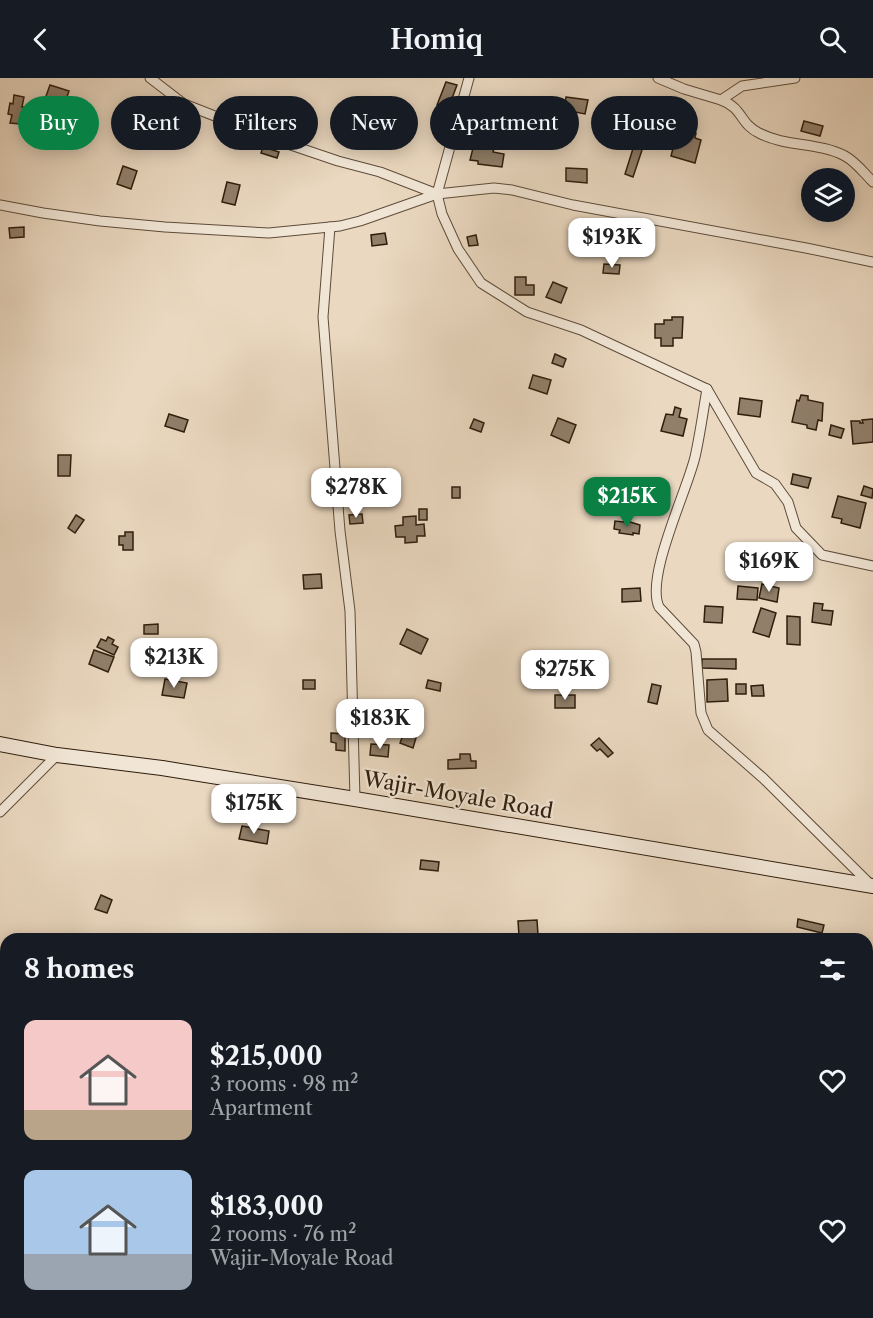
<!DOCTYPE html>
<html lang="en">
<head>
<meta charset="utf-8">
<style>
  body { margin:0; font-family:"Libre Caslon Text",serif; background:#242831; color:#f1f3f6; height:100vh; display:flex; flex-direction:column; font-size:22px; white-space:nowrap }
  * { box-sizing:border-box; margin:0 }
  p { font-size:20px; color:#9ea1a6 }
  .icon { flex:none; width:33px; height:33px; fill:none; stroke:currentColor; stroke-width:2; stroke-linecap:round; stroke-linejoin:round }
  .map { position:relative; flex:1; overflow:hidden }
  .sheet { position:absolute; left:0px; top:855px; width:873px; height:386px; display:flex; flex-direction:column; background:#171b24; border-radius:18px 18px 0 0; box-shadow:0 3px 15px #0003 }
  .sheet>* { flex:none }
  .hud { position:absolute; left:18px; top:18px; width:837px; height:54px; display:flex; gap:12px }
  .tools { position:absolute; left:801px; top:90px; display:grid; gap:12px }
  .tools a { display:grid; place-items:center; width:54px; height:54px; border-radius:50%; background:#171b24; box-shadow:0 3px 15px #0003; font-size:30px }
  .price { position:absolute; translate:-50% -51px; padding:0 14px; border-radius:12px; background:#fff; color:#222; font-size:20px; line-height:39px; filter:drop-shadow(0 2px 3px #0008) }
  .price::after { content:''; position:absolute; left:50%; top:36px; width:18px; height:14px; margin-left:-9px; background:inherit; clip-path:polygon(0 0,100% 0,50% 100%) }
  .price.on { background:#0b8043; color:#fff }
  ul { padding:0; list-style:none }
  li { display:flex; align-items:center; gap:18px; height:150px; padding:0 24px }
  li span { display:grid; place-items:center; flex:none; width:168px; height:120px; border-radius:12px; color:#555 }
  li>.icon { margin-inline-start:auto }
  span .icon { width:72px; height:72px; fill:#fffc; stroke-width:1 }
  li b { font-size:26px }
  h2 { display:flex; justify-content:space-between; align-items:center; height:72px; padding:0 24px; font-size:26px }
  .chip { padding:0 21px; border-radius:27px; background:#171b24; box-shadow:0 3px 15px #0003; font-size:21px; line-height:54px }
  .chip.on { background:#0b8043; color:#fff }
  header { display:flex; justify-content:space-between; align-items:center; height:78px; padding:0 24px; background:#171b24; font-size:27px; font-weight:600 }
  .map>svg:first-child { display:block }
</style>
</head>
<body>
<header><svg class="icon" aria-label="back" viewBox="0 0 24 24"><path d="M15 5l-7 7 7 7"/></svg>Homiq<svg class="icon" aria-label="search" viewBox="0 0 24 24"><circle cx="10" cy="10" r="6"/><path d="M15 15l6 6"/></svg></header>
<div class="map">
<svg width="873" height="1240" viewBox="0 0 873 1240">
  <rect width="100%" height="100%" fill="#ead8c0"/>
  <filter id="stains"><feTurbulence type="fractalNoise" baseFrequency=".00333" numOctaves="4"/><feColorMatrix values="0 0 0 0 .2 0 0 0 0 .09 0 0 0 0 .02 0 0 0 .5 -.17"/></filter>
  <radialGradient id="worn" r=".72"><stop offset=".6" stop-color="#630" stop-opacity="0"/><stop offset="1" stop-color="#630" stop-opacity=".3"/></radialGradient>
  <g fill="#917f6a" stroke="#301e0d" stroke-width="1.5">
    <path d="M 446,4 L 457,7 L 448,31 L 437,27 Z"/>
    <path d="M 50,7 L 69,13 L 62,33 L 49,29 L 51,23 L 45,21 Z"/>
    <path d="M 14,17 L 24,19 L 22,29 L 25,29 L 20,46 L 10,45 L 12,37 L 8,36 L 10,25 L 13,26 Z"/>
    <path d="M 566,19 L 588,22 L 585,36 L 564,32 Z"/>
    <path d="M 651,29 L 672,36 L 668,48 L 647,41 Z"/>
    <path d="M 804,43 L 823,48 L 820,58 L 801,53 Z"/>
    <path d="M 641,45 L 650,48 L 633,99 L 625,96 Z"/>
    <path d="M 685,52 L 696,55 L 695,60 L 701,62 L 695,85 L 671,78 L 677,55 L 684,57 Z"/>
    <path d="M 482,68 L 494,70 L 493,74 L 504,76 L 502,89 L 478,86 L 478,83 L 470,82 L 473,70 L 481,71 Z"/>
    <path d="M 263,69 L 279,74 L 277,80 L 261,75 Z"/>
    <path d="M 123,88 L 137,93 L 131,111 L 117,106 Z"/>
    <path d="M 566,90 L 587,91 L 587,105 L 566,103 Z"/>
    <path d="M 227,104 L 240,107 L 235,127 L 222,124 Z"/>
    <path d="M 24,149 L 24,159 L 10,160 L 9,150 Z"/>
    <path d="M 610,149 L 612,162 L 599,160 L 599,155 L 605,155 L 605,150 Z"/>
    <path d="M 385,155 L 387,166 L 372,168 L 371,157 Z"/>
    <path d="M 476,157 L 478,167 L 469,168 L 467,159 Z"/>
    <path d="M 604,186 L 620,187 L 619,196 L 603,195 Z"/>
    <path d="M 515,199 L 526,199 L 526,207 L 534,207 L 534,217 L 515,217 Z"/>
    <path d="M 553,204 L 567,210 L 561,225 L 546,219 Z"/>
    <path d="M 672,239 L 683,239 L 682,260 L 673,260 L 673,268 L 661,268 L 661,260 L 655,260 L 655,246 L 664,246 L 664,242 L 672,242 Z"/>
    <path d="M 555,276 L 566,281 L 563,289 L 552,285 Z"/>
    <path d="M 533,297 L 551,302 L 547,316 L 529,310 Z"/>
    <path d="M 801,317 L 808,318 L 808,322 L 823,325 L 822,343 L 818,342 L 816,352 L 807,350 L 807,347 L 792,344 L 797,322 L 799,323 Z"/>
    <path d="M 740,320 L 762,323 L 760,339 L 738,336 Z"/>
    <path d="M 675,329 L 681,331 L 679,339 L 687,341 L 683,358 L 661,353 L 666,336 L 673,337 Z"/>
    <path d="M 169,336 L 188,342 L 184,354 L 165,348 Z"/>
    <path d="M 558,340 L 576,347 L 569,365 L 551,357 Z"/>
    <path d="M 474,341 L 484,345 L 481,354 L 470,350 Z"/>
    <path d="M 873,341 L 873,364 L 853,366 L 851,343 L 860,343 L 860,345 L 863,345 L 862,342 Z"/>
    <path d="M 831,347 L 844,351 L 841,360 L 829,357 Z"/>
    <path d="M 58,377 L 71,377 L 70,398 L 58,398 Z"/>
    <path d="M 793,396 L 811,400 L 808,410 L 791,406 Z"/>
    <path d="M 864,408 L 873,411 L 872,420 L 861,417 Z"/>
    <rect x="452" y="409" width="8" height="11"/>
    <path d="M 838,418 L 866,425 L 860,450 L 841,445 L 842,441 L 832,439 Z"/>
    <rect x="419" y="431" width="8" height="11"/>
    <path d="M 362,436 L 363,445 L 350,446 L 349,437 Z"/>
    <path d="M 76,437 L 84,442 L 75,455 L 68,450 Z"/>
    <path d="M 416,438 L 416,447 L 424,446 L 425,458 L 417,458 L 417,464 L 405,465 L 405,459 L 396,459 L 395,448 L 403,447 L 403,439 Z"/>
    <path d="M 624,442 L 640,447 L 639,456 L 633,455 L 633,457 L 619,455 L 620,452 L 614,451 L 615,443 L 624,444 Z"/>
    <path d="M 125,454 L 133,454 L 133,472 L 123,472 L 123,467 L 119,467 L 119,458 L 125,458 Z"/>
    <path d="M 321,496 L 322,510 L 304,511 L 303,497 Z"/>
    <path d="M 762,506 L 779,510 L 777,524 L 759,520 Z"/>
    <path d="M 738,508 L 758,510 L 757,522 L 737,521 Z"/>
    <path d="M 640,510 L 641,523 L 622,524 L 622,511 Z"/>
    <path d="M 814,525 L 823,526 L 822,532 L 833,533 L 831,547 L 812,544 Z"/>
    <path d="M 705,528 L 723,529 L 722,545 L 704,544 Z"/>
    <path d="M 761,530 L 776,535 L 769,559 L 753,554 Z"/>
    <path d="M 787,538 L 800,539 L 800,567 L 787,566 Z"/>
    <path d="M 158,546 L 158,556 L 144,556 L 144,547 Z"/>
    <path d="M 407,551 L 428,561 L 421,576 L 400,566 Z"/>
    <path d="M 108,559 L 114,562 L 112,566 L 118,569 L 114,577 L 97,569 L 101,561 L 106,563 Z"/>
    <path d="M 94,572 L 114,579 L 108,594 L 89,586 Z"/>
    <path d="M 702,581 L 736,581 L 736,591 L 702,590 Z"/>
    <path d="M 165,601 L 187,605 L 184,620 L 162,617 Z"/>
    <path d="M 727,601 L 728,623 L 707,624 L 707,602 Z"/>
    <rect x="303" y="602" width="12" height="9"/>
    <path d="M 428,602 L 441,605 L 440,613 L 426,610 Z"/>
    <path d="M 652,606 L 661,608 L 657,626 L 648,624 Z"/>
    <rect x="736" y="606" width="10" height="10"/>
    <path d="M 763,607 L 764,618 L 752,618 L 751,608 Z"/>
    <rect x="555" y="617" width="20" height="13"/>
    <path d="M 406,649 L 418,653 L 413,670 L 400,665 Z"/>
    <path d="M 331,655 L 345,656 L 345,673 L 336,672 L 336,665 L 331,664 Z"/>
    <path d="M 599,660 L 613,675 L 608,679 L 600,671 L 597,673 L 591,667 Z"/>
    <path d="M 371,666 L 389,667 L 388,679 L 370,677 Z"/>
    <path d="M 460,676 L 470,676 L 471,683 L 476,683 L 476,690 L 448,691 L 448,682 L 460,681 Z"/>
    <path d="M 242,748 L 269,753 L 267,766 L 239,761 Z"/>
    <path d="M 421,782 L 439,784 L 438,793 L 420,791 Z"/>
    <path d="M 101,817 L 112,822 L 107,835 L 95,831 Z"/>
    <path d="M 798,841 L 824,847 L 822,855 L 797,849 Z"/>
    <path d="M 537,842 L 538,857 L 519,858 L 518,843 Z"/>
  </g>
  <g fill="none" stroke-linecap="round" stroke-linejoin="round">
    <defs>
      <g id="street">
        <path d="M 150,0 L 184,26 L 279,63 L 338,83 L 380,94 L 437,116"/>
        <path d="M 469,0 L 437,116 L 442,136 L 458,171 L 481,205 L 527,234 L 581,252 L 707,311 L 756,395 L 775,406 L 788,424 L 796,450 L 822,477 L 873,488"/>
        <path d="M 658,0 L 684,11 L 721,22 L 742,8 L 795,0"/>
        <path d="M 721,22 C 743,30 740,46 759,55 C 786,69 818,64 845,78 C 856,84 864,95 873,104"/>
        <path d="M 0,127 L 43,135 L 100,143 L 165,149 L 269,155 L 340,148 L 360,143 L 437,116 L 494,110 L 512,112 L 573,127 L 806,170 L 873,184"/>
        <path d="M 330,149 L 323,239 L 340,453 L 350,533 L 355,721"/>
        <path d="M 707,311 C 703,334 700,357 695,379 C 687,413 645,499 659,529 L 694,566 L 696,574 L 701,635 L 708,652 L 763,700 L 871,807"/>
        <path d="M 0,734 L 57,677"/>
        <path d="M 846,1240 L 863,1234"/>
      </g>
      <path id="secondary" d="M 0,666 L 57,677 L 162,690 L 355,721 L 873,808"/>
    </defs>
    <use href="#street" stroke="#5e4c3a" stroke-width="11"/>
    <use href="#secondary" stroke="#301e0d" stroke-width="16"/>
    <g stroke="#301e0d" stroke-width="2" stroke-dasharray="1.5 3" stroke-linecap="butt">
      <path d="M 867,1068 L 873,1066"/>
      <path d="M 425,1240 L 427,1234"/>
    </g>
    <use href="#street" stroke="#f1e6d6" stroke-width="9"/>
    <use href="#secondary" stroke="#f1e6d6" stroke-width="14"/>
  </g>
  <g text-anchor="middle" stroke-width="4.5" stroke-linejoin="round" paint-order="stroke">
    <g font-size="21" fill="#301e0d" stroke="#f1e6d6">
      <text transform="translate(458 717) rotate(10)" y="7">Wajir-Moyale Road</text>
    </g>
  </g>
  <rect width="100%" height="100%" filter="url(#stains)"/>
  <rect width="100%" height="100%" fill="url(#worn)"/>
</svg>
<div class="tools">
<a><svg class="icon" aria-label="layers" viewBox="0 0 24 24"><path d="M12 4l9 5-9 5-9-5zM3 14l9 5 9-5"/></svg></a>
</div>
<b class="price" style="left:612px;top:191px">$193K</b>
<b class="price" style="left:356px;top:441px">$278K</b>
<b class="price on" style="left:627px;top:450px">$215K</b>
<b class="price" style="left:769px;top:515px">$169K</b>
<b class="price" style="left:174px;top:611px">$213K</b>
<b class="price" style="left:565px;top:623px">$275K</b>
<b class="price" style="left:380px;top:672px">$183K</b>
<b class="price" style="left:254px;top:757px">$175K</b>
<div class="hud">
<a class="chip on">Buy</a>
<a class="chip">Rent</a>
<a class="chip">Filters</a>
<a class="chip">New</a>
<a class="chip">Apartment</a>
<a class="chip">House</a>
</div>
<section class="sheet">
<h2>8 homes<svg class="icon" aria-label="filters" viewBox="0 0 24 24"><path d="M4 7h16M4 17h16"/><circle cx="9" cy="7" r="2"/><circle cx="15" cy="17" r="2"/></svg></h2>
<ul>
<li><span style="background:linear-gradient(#f6c9c9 75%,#b9a48a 0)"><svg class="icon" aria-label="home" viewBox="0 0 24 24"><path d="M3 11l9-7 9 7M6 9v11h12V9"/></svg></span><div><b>$215,000</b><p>3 rooms · 98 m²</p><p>Apartment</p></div><svg class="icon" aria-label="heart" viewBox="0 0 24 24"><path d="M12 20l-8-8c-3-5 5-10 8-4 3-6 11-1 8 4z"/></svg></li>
<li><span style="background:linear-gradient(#a9c7e8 70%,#9aa5b1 0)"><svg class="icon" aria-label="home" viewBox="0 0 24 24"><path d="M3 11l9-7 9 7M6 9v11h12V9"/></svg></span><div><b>$183,000</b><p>2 rooms · 76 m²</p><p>Wajir-Moyale Road</p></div><svg class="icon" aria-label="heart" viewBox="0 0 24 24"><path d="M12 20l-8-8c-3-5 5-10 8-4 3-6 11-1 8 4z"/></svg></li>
</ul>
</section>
</div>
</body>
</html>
